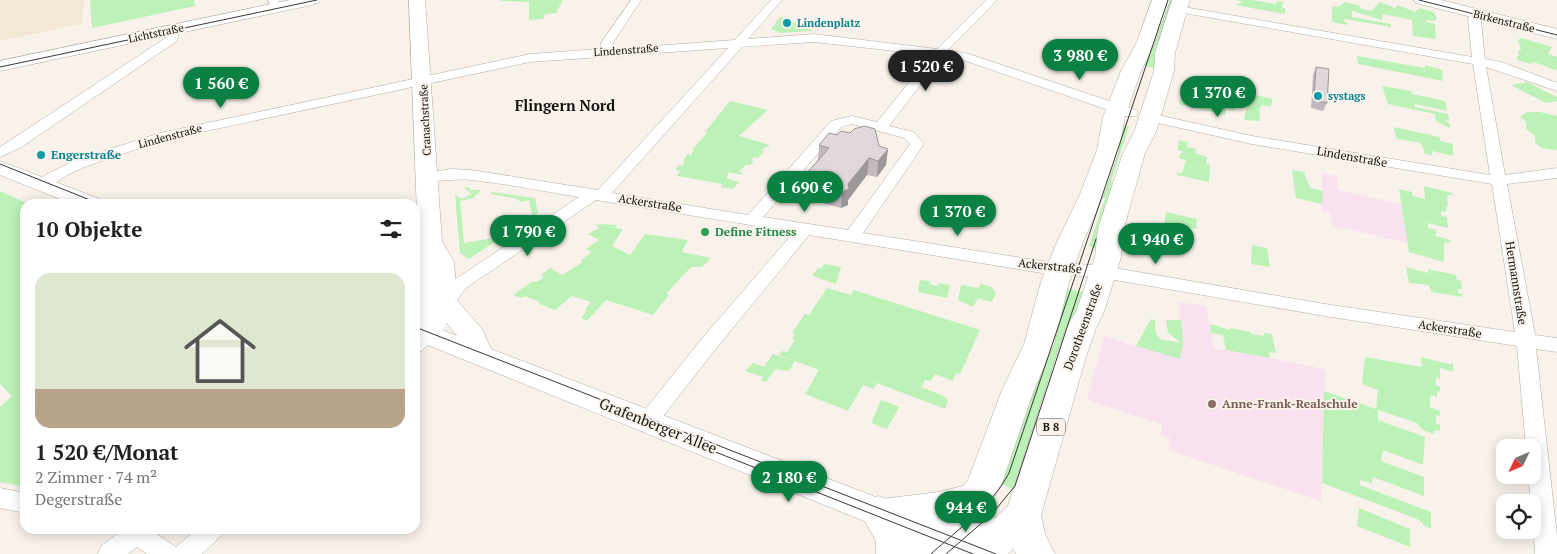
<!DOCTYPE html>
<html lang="de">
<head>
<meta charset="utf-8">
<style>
  body { margin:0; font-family:"PT Serif",serif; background:#f2f2f2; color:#202124; height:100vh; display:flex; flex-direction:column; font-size:19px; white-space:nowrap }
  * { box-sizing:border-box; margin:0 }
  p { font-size:16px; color:#757577 }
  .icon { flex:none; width:28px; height:28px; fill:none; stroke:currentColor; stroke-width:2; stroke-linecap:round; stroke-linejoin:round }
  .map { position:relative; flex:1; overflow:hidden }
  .sheet { position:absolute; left:20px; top:199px; width:400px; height:335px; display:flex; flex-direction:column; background:#fff; border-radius:15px; box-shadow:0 2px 12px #0003 }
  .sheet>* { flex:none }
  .needle { width:32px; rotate:226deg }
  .controls { position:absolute; left:1496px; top:439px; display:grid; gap:10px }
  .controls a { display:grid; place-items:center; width:45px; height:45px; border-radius:10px; background:#fff; box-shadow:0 2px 12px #0003; font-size:25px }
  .price { position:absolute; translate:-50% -42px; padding:0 11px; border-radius:18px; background:#0b8043; color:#fff; font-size:16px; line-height:32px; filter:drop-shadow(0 1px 2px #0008) }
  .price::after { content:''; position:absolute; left:50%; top:30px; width:15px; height:11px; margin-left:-8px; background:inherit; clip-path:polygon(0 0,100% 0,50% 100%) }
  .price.active { background:#222; color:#fff }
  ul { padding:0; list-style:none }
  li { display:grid; align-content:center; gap:10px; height:265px; padding:0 15px }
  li+li { border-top:1px solid #e0e0e0 }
  li span { display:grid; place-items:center; height:155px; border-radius:15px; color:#555 }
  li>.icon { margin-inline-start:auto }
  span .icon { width:90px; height:90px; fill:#fffc; stroke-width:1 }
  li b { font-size:21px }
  h2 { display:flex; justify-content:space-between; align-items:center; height:60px; padding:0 15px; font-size:21px }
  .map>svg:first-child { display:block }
</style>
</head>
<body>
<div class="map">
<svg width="1557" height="554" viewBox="0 0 1557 554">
  <rect width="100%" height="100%" fill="#f9f2eb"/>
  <path fill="#f3e8d3" d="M 0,0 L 84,0 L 82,24 L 0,41 Z"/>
  <g fill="#f8e2f0">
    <path d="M 1322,173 L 1337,176 L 1338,190 L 1402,204 L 1408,243 L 1333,226 L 1330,213 L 1322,211 Z"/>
    <path d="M 1179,302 L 1206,306 L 1214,348 L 1308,365 L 1325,370 L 1321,501 L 1168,450 L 1170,438 L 1161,435 L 1162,424 L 1087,400 L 1104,336 L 1136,346 L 1183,343 Z"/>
  </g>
  <g fill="#bcf2b7">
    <path d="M 90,0 L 194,0 L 195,6 L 92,28 Z"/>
    <path d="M 502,0 L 563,0 L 556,13 L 545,14 L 543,19 L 529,20 L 529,2 L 501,1 Z"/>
    <path d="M 1166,0 L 1176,0 L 1158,69 L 1139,65 Z"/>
    <path d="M 1235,0 L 1252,0 L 1276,4 L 1277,1 L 1283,2 L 1282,8 L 1285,8 L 1285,14 L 1235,5 L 1243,2 Z"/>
    <path d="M 1345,2 L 1361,6 L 1359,8 L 1371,11 L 1380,2 L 1395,8 L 1398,5 L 1415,12 L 1419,8 L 1434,12 L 1437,19 L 1435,21 L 1426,20 L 1426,22 L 1435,24 L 1436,37 L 1435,39 L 1413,36 L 1412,20 L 1382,14 L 1382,20 L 1352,11 L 1352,17 L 1391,24 L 1391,27 L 1345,19 L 1344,22 L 1347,22 L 1347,25 L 1332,22 L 1332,6 L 1339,7 Z"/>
    <path d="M 780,17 L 783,17 L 813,31 L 780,33 L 771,29 Z"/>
    <path d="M 1521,38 L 1552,47 L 1548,54 L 1557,57 L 1557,71 L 1534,62 L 1530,64 L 1517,60 L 1517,56 L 1519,56 L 1518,50 L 1521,50 L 1518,40 Z"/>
    <path d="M 1357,56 L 1425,68 L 1425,65 L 1442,70 L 1443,81 L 1358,64 Z"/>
    <path d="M 1195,81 L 1211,85 L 1212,81 L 1234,86 L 1234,83 L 1246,86 L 1243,92 L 1273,99 L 1270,107 L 1262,105 L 1259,110 L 1260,121 L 1244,120 L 1248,100 L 1240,98 L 1234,111 L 1226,109 L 1225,115 L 1179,104 L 1181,97 L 1191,99 L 1193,93 L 1209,94 L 1210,90 L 1194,87 L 1197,84 Z"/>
    <path d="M 1527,82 L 1557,97 L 1557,101 L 1546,103 L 1511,85 Z"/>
    <path d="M 1382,86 L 1411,91 L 1412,94 L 1445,101 L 1447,111 L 1415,104 L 1415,107 L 1448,114 L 1449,120 L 1446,120 L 1446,122 L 1450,124 L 1450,128 L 1436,121 L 1435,114 L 1388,104 Z"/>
    <path d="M 730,101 L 768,110 L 739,136 L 770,145 L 761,150 L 764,151 L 758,158 L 754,157 L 751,160 L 754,161 L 750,165 L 746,165 L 739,172 L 742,173 L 741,175 L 729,172 L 726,178 L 739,182 L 733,189 L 721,187 L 722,184 L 677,176 L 680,171 L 675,170 L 679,165 L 682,166 L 685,161 L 683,161 L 688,154 L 691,155 L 694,150 L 692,150 L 707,133 L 705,132 Z"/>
    <path d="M 1527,112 L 1540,112 L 1557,116 L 1557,150 L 1541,148 L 1535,142 L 1535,136 L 1526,129 L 1526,122 L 1520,117 Z"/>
    <path d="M 1124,125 L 1129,127 L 1111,182 L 1117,184 L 1096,249 L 1089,246 L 1105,198 L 1099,196 Z"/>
    <path d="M 1393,127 L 1440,137 L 1440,141 L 1453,144 L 1453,156 L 1432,151 L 1432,155 L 1425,154 L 1421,143 L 1397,139 Z"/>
    <path d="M 1177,140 L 1188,142 L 1187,147 L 1196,149 L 1195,153 L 1207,157 L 1206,163 L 1210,165 L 1209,182 L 1177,175 L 1177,173 L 1182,173 L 1186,160 L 1179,158 L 1181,153 L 1184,152 L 1177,150 L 1179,142 Z"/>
    <path d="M 1292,170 L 1304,172 L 1310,188 L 1323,191 L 1322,204 L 1296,198 Z"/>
    <path d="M 1424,186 L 1452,193 L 1453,195 L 1447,195 L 1448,207 L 1446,206 L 1446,212 L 1441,211 L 1441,216 L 1447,217 L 1448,228 L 1428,223 L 1428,228 L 1436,230 L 1436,236 L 1450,240 L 1450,243 L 1444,242 L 1444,262 L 1409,252 L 1399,189 L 1412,192 L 1413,196 L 1425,199 Z"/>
    <path d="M 463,187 L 471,188 L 470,190 L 481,190 L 474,198 L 460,201 L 464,243 L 499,237 L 498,224 C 511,222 520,217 532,215 L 529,200 L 520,202 L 518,199 L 491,194 L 491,192 L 535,198 L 538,213 L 469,259 L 460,253 L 455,194 L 461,199 L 472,194 Z"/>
    <path d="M 0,191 L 29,204 L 25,204 L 25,487 L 0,482 L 0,407 L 12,396 L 0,384 Z"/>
    <path d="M 1166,212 L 1197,219 L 1196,229 L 1187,227 L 1187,230 L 1179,226 L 1180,246 L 1175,245 L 1177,255 L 1159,252 L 1162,258 L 1149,255 L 1149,249 L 1143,247 L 1143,243 L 1155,245 L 1159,230 L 1163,231 Z"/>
    <path d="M 599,224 L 617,225 L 615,228 L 623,229 L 612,246 L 630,255 L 645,234 L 688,240 L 682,252 L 711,258 L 702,267 L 691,267 L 666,294 L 669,295 L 653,315 L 606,300 L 587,321 L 581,318 L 587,311 L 585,310 L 591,302 L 572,296 L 555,310 L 539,304 L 540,302 L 525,296 L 522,298 L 513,295 L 533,281 L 537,282 L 544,277 L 541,275 L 550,268 L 562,275 L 583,262 L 581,260 L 592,252 L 586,249 L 599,240 L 588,234 L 599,228 L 596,226 Z"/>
    <path d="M 1252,245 L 1267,248 L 1270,267 L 1251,264 Z"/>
    <path d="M 824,264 L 841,267 L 836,284 L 812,276 L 818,268 L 821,269 Z"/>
    <path d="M 1406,267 L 1428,273 L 1428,269 L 1456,275 L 1457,280 L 1461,281 L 1462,289 L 1458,289 L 1458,293 L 1462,294 L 1463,297 L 1432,292 L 1428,285 L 1409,283 Z"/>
    <path d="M 920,280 L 930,281 L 930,284 L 938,286 L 939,283 L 950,285 L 947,298 L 918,292 Z"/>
    <path d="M 980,284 L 992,287 L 996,294 L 991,302 L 978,298 L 973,307 L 958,300 L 961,285 L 979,288 Z"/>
    <path d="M 827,288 L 851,295 L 854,290 L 980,330 L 960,374 L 956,373 L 953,381 L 935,374 L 931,381 L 925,380 L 921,387 L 944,396 L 948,401 L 945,409 L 877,383 L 873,389 L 863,385 L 848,411 L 805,394 L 819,370 L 779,355 L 782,351 L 787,352 L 795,340 L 792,339 L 795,334 L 792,333 L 805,314 L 809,315 Z"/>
    <path d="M 1067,289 L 1088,293 L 1015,491 L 999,482 Z"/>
    <path d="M 1151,319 L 1155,320 L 1156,334 L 1160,339 L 1181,343 L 1168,333 L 1166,320 L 1181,320 L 1183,343 L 1180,359 L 1136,346 Z"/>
    <path d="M 1210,324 L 1230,330 L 1230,328 L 1251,332 L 1251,334 L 1264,336 L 1264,333 L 1272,334 L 1276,353 L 1269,352 L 1270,358 L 1226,350 L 1223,335 L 1211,333 Z"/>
    <path d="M 773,354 L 795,361 L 789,371 L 775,369 L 766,382 L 761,381 L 763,377 L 745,371 L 753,363 L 764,367 Z"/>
    <path d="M 1365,357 L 1422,367 L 1421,357 L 1449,364 L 1453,363 L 1453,372 L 1440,368 L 1440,379 L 1436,377 L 1436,385 L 1440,387 L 1440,392 L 1437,391 L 1437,397 L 1430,395 L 1430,407 L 1440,411 L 1440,416 L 1436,415 L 1436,423 L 1440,425 L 1440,431 L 1435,430 L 1434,434 L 1422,430 L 1417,423 L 1378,410 L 1378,420 L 1425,437 L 1423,465 L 1383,450 L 1381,461 L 1424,477 L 1424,496 L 1373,477 L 1372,483 L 1360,480 L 1360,485 L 1431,512 L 1431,529 L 1423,525 L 1423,523 L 1417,519 L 1322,483 L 1324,391 L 1376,409 L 1378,390 L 1362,384 Z"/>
    <path d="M 881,400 L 899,407 L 887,429 L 871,423 Z"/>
    <path d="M 1359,508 L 1410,529 L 1410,547 L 1357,526 Z"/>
  </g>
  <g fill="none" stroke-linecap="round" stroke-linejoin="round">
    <defs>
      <g id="street">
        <path d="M 268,0 L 278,0 L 282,8 L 280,10 L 272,10 Z"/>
        <path d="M 631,0 L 641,0 L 613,43 L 612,49 L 735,40 L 771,0 L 782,0 L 748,39 L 814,34 L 937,49 L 986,0 L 997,0 L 948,50 L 969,54 L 1136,110 L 1138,113 L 1136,116 L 1126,116 L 963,60 L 942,57 L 889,126 L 914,132 L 924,144 L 863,233 L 1042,261 L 1103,266 L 1325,304 L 1515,332 L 1492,184 L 1252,144 L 1149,121 L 1142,117 L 1149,113 L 1252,136 L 1490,175 L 1473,64 L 1178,12 L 1172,9 L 1178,6 L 1472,57 L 1468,19 L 1472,12 L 1480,12 L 1485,59 L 1502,62 L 1557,83 L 1557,91 L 1486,67 L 1505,175 L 1557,168 L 1557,178 L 1507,184 L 1535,335 L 1557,338 L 1557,352 L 1536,349 L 1557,536 L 1557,554 L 1535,554 L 1532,502 L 1531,502 L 1528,475 L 1532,475 L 1532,448 L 1526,448 L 1517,346 L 1325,316 L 1103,278 L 1042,273 L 809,235 L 714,351 L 654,428 L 647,430 L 640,428 L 637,422 L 640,416 L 700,341 L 794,232 L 596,200 L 466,288 C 458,298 452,310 438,306 L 435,302 L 454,280 L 579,197 C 543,191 507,184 472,180 C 456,178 434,183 422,180 L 419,177 L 422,174 L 450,169 L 471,170 L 598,190 L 728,48 L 530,62 L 164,140 L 87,166 L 67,175 L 49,187 L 39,187 L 36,184 L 47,174 L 76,160 L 160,133 L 530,54 L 600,49 L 601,43 ZM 814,42 L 931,55 L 877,122 L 852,116 L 831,121 L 748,215 L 612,193 L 742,47 ZM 852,124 L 904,138 L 910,144 L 848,230 L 763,217 L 841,127 Z"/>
        <path d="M 173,27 L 179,30 L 177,41 L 20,148 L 0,157 L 0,147 L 167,37 L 167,30 Z"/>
        <path d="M 427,328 L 434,330 L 436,335 L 422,351 L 415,353 L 415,335 L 420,330 Z"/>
        <path d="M 0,488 L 25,493 L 25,513 L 0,508 Z"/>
        <path d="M 118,529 L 153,529 L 152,531 L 176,547 L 197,529 L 225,529 L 221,536 L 202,554 L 147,554 L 137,547 L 128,554 L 98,554 L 101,546 L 120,532 Z"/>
      </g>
      <g id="secondary">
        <path d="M 290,0 L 320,0 L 318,3 L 312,5 L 0,71 L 0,61 Z"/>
        <path d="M 409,0 L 425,0 L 442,242 L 454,261 L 457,300 L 482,329 L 491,349 L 881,499 L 939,492 L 978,482 L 989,486 L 994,496 L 995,532 L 1002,554 L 946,554 L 415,340 L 415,259 L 418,241 ZM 447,323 L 457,336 L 443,330 ZM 960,514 L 961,529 L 938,520 L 939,520 Z"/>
        <path d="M 1414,0 L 1441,0 L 1557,29 L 1557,39 L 1416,3 Z"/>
        <path d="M 0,161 L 100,199 L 103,204 L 72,204 L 0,175 Z"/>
      </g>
      <g id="primary">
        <path d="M 1152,0 L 1170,0 L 1154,44 L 1141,71 L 1125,117 L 1119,150 L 1104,194 L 1083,242 L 1069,282 L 1054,344 L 1034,390 L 1001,486 L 983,515 L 946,554 L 876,554 L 876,541 L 860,512 L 865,501 L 878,496 L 891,501 L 912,537 L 950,502 L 968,480 L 1002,390 L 1024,344 L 1041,282 L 1057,242 L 1080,194 L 1097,150 L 1103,117 L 1121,71 L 1136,44 Z"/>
        <path d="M 1172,0 L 1190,0 L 1175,53 L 1174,71 L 1156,132 L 1145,153 L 1124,228 L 1121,257 L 1104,312 L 1096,328 L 1085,360 L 1041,515 L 1045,534 L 1055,554 L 1016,554 L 1013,549 L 1008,554 L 964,554 L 970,542 L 1008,506 L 1055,360 L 1066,328 L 1076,312 L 1095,257 L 1098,228 L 1123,153 L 1134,132 L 1154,71 L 1155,53 Z"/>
      </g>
    </defs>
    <use href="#street" stroke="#b1aba4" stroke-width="1"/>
    <use href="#secondary" stroke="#b1aba4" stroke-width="1"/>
    <use href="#primary" stroke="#b1aba4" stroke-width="1"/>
    <use href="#street" fill="#fff" fill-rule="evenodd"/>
    <use href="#secondary" fill="#fff" fill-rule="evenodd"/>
    <use href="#primary" fill="#fff" fill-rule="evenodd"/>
    <g stroke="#3a3633" stroke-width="1">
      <path d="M 1419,0 L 1557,35"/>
      <path d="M 0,67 L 317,0"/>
      <path d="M 0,164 L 100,204"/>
      <path d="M 415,327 L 996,554"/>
      <path d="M 713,451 L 973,554"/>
      <path d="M 931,554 C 959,528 991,507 1009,473 L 1168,0"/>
      <path d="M 946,554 L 992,514 L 1015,486 L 1096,239"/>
    </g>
  </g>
  <g fill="#c2babd">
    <path d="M 1316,67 L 1327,103 L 1323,111 L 1311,108 L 1313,75 Z"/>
    <path d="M 819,145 L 879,146 L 886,165 L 877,177 L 867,175 L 848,200 L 848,205 L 841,208 L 801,197 L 801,180 L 818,160 Z"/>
  </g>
  <g fill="#9e979a">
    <path d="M 888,149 L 886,165 L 877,177 L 878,161 Z"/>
    <path d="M 869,158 L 867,175 L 848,200 L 848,205 L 841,208 L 842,192 Z"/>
  </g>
  <g fill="#e2d8dc" stroke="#9e979a">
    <path d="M 1316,67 L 1329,69 L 1327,103 L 1314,100 Z"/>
    <path d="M 864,126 L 875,129 L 879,146 L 888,149 L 878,161 L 869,158 L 848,184 L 849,189 L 842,192 L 801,180 L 829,148 L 819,145 L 829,133 L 837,135 L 841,131 L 850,133 L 854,129 Z"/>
  </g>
  <g fill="#0f9aa8" stroke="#f9f2eb" stroke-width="2">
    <circle cx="787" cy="23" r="5"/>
    <circle cx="1318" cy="96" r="5"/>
    <circle cx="41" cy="155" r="5"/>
  </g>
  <circle fill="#2e9e5b" stroke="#f9f2eb" stroke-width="2" cx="705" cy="232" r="5"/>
  <circle fill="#8d6e63" stroke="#f9f2eb" stroke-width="2" cx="1212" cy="404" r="5"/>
  <g text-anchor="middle" stroke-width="4" stroke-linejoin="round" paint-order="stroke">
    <g font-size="11" fill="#161311" stroke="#f9f2eb">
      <text transform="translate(1504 21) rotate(14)" y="4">Birkenstraße</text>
      <text transform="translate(156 33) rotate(-12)" y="4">Lichtstraße</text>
      <text transform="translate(626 50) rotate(-4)" y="4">Lindenstraße</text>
      <text transform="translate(425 120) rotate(-93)" y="4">Cranachstraße</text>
      <text transform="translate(170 136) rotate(-15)" y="4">Lindenstraße</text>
    </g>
    <g font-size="11" font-weight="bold" fill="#0d838f" stroke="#f9f2eb" text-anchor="start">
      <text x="797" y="27">Lindenplatz</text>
      <text x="1328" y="100">systags</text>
    </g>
    <rect fill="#f9f2eb" stroke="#5a5652" stroke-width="1" x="1037" y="418.5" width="28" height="17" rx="4"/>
    <g font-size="11" font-weight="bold" fill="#161311">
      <text x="1051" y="431">B 8</text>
    </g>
    <g font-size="12" font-weight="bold" fill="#0d838f" stroke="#f9f2eb" text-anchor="start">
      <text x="51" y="159">Engerstraße</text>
    </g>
    <g font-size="12" fill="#161311" stroke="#f9f2eb">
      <text transform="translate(1352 157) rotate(10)" y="4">Lindenstraße</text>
      <text transform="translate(650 203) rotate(9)" y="4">Ackerstraße</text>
      <text transform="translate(1050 266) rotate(6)" y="4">Ackerstraße</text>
      <text transform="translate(1516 283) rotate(81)" y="4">Hermannstraße</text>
      <text transform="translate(1083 327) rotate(-70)" y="4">Dorotheenstraße</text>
      <text transform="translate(1450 329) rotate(9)" y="4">Ackerstraße</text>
    </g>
    <g font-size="12" font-weight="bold" fill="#27864d" stroke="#f9f2eb" text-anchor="start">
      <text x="715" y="236">Define Fitness</text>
    </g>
    <g font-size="12" font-weight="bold" fill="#785e54" stroke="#f9f2eb" text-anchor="start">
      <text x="1222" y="408">Anne-Frank-Realschule</text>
    </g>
    <g font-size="15" font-weight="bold" fill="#161311" stroke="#f9f2eb">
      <text x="565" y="111">Flingern Nord</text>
    </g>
    <g font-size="15" fill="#161311" stroke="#f9f2eb">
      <text transform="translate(658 426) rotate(22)" y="5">Grafenberger Allee</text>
    </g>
  </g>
</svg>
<div class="controls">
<a><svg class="needle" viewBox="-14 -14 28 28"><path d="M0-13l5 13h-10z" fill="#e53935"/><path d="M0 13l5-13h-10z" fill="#757577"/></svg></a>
<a><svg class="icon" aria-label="locate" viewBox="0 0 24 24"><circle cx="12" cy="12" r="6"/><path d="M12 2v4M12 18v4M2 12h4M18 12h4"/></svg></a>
</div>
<b class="price" style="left:1080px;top:81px">3 980 €</b>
<b class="price active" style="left:926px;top:92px">1 520 €</b>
<b class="price" style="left:221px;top:109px">1 560 €</b>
<b class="price" style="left:1218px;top:118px">1 370 €</b>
<b class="price" style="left:805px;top:213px">1 690 €</b>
<b class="price" style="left:958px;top:237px">1 370 €</b>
<b class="price" style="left:528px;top:257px">1 790 €</b>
<b class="price" style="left:1156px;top:265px">1 940 €</b>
<b class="price" style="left:789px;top:503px">2 180 €</b>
<b class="price" style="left:966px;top:533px">944 €</b>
<section class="sheet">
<h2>10 Objekte<svg class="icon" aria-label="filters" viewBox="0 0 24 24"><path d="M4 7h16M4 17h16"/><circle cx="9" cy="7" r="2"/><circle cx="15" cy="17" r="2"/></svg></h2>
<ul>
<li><span style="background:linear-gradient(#dfe7d0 75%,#b9a48a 0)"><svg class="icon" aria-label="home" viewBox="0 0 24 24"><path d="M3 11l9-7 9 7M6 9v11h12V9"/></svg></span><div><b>1 520 €/Monat</b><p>2 Zimmer · 74 m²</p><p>Degerstraße</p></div></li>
</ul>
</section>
</div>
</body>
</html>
